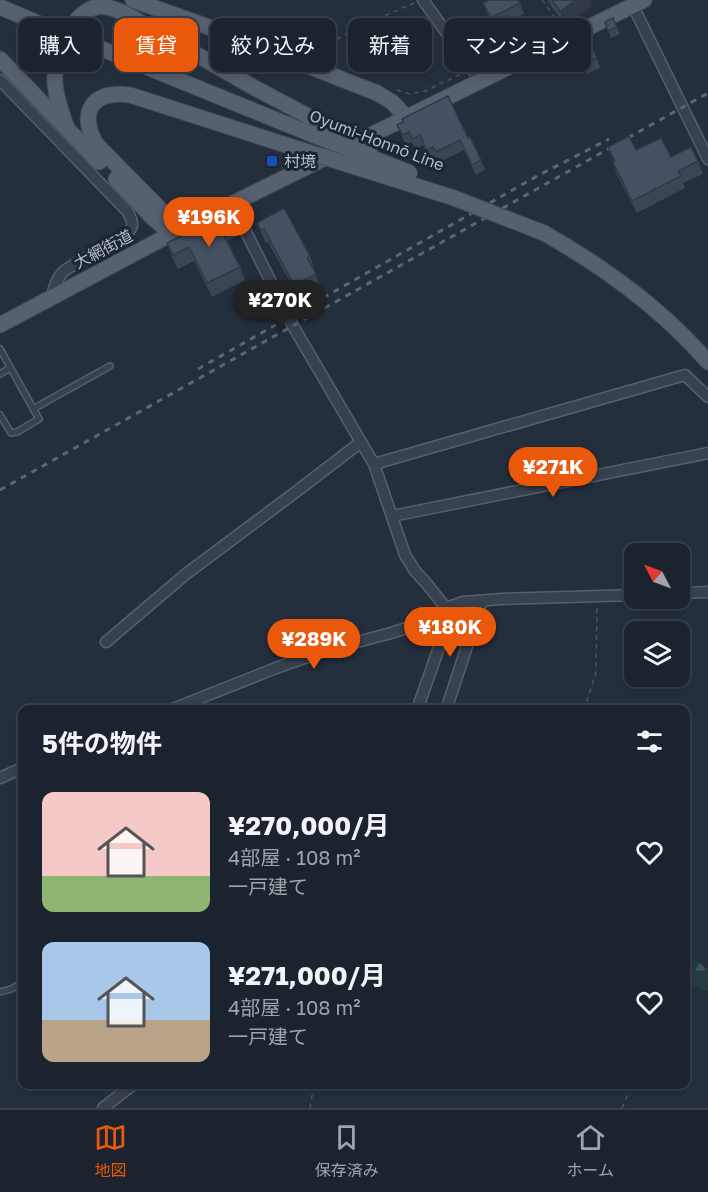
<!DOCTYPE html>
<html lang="ja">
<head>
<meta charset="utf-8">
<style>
  body { margin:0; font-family:"Golos Text","Noto Sans JP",sans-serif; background:#282f3a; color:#f1f3f6; height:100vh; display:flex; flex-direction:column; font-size:22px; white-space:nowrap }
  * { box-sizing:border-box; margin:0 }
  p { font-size:20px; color:#a0a4aa }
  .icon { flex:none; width:33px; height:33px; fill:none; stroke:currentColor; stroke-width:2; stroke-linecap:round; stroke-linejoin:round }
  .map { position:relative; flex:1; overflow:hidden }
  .sheet { position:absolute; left:18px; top:705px; width:672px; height:384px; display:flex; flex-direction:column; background:#1b232e; border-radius:12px; box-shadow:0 3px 9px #0003,0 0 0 2px #39404a }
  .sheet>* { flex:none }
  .hud { position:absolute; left:18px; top:18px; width:672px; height:54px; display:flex; gap:12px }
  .needle { width:39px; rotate:311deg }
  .fabs { position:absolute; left:624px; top:543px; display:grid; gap:12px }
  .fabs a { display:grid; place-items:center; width:66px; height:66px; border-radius:12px; background:#1b232e; box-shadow:0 3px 9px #0003,0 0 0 2px #39404a; font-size:30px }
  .price { position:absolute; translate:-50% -51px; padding:0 14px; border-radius:21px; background:#ea580c; color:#fff; font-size:20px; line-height:39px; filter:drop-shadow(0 2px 3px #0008) }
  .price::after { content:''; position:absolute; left:50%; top:36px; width:18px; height:14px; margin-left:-9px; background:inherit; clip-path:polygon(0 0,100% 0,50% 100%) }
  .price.selected { background:#222; color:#fff }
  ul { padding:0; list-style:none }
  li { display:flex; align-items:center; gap:18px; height:150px; padding:0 24px }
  li span { display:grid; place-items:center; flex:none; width:168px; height:120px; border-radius:12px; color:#555 }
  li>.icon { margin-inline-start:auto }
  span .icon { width:72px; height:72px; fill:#fffc; stroke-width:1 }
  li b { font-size:26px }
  h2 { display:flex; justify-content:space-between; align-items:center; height:72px; padding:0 24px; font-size:26px }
  .pill { padding:0 21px; border-radius:12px; background:#1b232e; box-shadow:0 3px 9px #0003,0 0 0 2px #39404a; font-size:21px; line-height:54px }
  .pill.selected { background:#ea580c; color:#fff }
  .tab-bar { display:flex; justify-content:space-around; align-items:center; height:84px; border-top:2px solid #39404a; background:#1b232e; font-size:16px; color:#a0a4aa }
  .tab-bar a { display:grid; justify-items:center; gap:3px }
  .tab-bar .selected { color:#ea580c }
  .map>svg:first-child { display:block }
</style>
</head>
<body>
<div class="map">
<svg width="708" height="1108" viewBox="0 0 708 1108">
  <defs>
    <pattern id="forest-firs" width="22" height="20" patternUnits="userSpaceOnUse" patternTransform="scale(1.5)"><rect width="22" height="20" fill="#263c3f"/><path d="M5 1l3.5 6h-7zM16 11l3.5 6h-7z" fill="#435659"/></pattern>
  </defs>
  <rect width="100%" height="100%" fill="#242f3e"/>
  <path fill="url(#forest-firs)" d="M 686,955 L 708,969 L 708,991 L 686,984 Z"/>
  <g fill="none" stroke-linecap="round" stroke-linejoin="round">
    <defs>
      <g id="service">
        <path d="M 0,349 L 39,419 L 17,432 L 11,433 L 0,415"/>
        <path d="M 0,374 L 10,368"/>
        <path d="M 33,409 L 110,366"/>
        <path d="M 0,992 L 11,989 L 22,983"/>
      </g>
      <g id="minor">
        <path d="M 423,0 L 481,81"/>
        <path d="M 633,6 L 708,159"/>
        <path d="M 0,80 L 128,212 C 130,217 133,220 132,226 C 128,241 76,260 63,272 C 56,279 54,289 51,298"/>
        <path d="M 232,204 L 293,326 L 361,442"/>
        <path d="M 374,464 L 685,375 L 708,397"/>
        <path d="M 392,516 L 708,453"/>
        <path d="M 680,593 L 708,592"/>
        <path d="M 106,642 L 186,574 L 297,491 L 361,442 L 374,464 L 405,555 L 415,571 L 427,584 L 446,608 L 450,616 L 417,710"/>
        <path d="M 170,710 L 276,668 L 327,650 L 391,633 L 422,623 L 446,608 L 463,602 L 501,599 L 634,595"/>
        <path d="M 446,710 L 482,601"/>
        <path d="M 0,778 L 22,768"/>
        <path d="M 103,1108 L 134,1084"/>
      </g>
      <g id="primary">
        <path d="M 133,0 L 214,29 L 377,93 L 392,102 L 407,118"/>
        <path d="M 0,7 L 52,29"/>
        <path d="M 85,42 L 306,132"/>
        <path d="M 0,59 L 99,162"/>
        <path d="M 67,128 C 62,114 56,99 55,83 C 53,60 69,17 93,8 C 104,4 114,9 124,13 L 255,88 L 319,122"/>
        <path d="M 116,179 L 154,219 L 171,234"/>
        <path d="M 544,233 C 604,267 662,309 708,362"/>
        <path d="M 171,234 L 164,213 L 96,144 C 78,111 93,90 130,95 L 289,146"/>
        <path d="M 0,325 L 171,234 L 644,0"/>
      </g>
    </defs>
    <use href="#service" stroke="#565f6c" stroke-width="8"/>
    <use href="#minor" stroke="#565f6c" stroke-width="13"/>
    <use href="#primary" stroke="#414a57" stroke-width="17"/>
    <g stroke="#44595c" stroke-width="1.5" stroke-dasharray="4.5 4.5" stroke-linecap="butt">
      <path d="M 542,0 L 562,27"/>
      <path d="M 315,55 C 343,31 381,18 414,3"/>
      <path d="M 397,90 L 410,94 L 425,91 L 463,73"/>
      <path d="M 584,710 L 596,672 L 597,607"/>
      <path d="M 310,1108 L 314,1084"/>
      <path d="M 622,1108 L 632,1084"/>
    </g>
    <use href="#service" stroke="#38414e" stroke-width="5"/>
    <use href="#minor" stroke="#38414e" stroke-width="10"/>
    <use href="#primary" stroke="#56606e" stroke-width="15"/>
    <g stroke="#5a6575" stroke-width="3" stroke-dasharray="6 6" stroke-linecap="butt">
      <path d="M 198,369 L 539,175 L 609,139"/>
      <path d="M 0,490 L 708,93"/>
    </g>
    <defs>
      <g id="primary-bridge">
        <path d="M 52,29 L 85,42"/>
        <path d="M 319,122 L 370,149"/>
        <path d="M 306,132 L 410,173"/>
        <path d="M 289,146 L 454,198 L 544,233"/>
      </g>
    </defs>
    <use href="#primary-bridge" stroke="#414a57" stroke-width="17" stroke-linecap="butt"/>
    <use href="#primary-bridge" stroke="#56606e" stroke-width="15"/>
  </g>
  <g fill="#3b4654">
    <path d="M 547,0 L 590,0 L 592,6 L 565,25 Z"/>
    <path d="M 483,3 L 520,3 L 524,14 L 495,29 L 487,14 Z"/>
    <path d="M 605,22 L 617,27 L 620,34 L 611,38 Z"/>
    <path d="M 395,41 L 414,45 L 417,52 L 412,54 L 414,58 L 406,63 L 398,48 Z"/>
    <path d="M 564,42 L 597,58 L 600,68 L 587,74 L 582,63 L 574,67 Z"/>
    <path d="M 397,125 L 468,138 L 481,160 L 485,170 L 476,175 L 464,150 L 440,162 L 437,157 L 431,160 L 423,145 L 416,149 L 412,142 L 406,145 Z"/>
    <path d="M 608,147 L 636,150 L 698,161 L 703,174 L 683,183 L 685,188 L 637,213 L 617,175 L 613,162 L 614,162 Z"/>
    <path d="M 234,221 L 239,235 L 227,241 L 240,267 L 245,280 L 212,297 L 194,261 L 178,269 L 172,257 L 167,243 Z"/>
    <path d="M 257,223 L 310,256 L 314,269 L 313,269 L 320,286 L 299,298 L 268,242 L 266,243 Z"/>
  </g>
  <path fill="#303945" d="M 576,0 L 590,0 L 592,6 L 565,25 L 560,11 Z"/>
  <g fill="#455162" stroke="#303945" stroke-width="1.5">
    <path d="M 489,0 L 518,0 L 520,3 L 491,18 L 483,3 Z"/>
    <path d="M 552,0 L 576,0 L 560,11 Z"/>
    <path d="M 613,18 L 617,27 L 608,31 L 605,22 Z"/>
    <path d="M 586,33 L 597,58 L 583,64 L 578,53 L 570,56 L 564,42 Z"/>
    <path d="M 408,34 L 414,45 L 409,47 L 411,51 L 403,55 L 395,41 Z"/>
    <path d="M 448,96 L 468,138 L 470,137 L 481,160 L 472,165 L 460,140 L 436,152 L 433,147 L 427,150 L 420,135 L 412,139 L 409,132 L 403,135 L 397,125 L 403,122 L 402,119 Z"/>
    <path d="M 629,136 L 636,150 L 661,138 L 671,157 L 691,147 L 698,161 L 678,171 L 681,176 L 632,201 L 613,162 L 615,161 L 608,147 Z"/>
    <path d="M 284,208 L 310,256 L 307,258 L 316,274 L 294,285 L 264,229 L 261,230 L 257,223 Z"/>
    <path d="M 229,212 L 234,221 L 220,228 L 240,267 L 207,283 L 189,247 L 173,255 L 167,243 Z"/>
  </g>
  <rect fill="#1a4fb4" stroke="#1d2633" stroke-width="2" x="266" y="155" width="12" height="12" rx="3"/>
  <g text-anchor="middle" stroke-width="6" stroke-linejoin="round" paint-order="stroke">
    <g font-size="16" fill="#b4bcc9" stroke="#1d2633">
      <text transform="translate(377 140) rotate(21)" y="6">Oyumi-Honnō Line</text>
      <text transform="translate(103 249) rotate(-28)" y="6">大網街道</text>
    </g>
    <g font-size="16" fill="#b4bcc9" stroke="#1d2633" text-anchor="start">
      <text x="284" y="167">村境</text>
    </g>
  </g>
</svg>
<div class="fabs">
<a><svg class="needle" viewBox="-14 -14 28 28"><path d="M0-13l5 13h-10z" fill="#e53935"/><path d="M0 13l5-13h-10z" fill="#a0a4aa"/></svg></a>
<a><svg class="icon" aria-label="layers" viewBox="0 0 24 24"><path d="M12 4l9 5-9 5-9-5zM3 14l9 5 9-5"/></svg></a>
</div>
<b class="price" style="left:209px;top:248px">¥196K</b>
<b class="price selected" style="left:280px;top:331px">¥270K</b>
<b class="price" style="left:553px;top:498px">¥271K</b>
<b class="price" style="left:450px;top:658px">¥180K</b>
<b class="price" style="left:314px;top:670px">¥289K</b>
<div class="hud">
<a class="pill">購入</a>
<a class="pill selected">賃貸</a>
<a class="pill">絞り込み</a>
<a class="pill">新着</a>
<a class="pill">マンション</a>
</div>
<section class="sheet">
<h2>5件の物件<svg class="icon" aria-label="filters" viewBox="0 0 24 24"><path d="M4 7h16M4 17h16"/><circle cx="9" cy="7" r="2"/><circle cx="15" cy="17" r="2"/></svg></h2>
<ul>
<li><span style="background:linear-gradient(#f6c9c9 70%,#8fb573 0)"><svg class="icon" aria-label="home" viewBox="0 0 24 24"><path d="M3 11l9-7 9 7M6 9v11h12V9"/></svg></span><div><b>¥270,000/月</b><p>4部屋 · 108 m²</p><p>一戸建て</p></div><svg class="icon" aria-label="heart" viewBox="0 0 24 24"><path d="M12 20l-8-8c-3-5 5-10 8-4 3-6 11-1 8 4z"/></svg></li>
<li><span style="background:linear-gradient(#a9c7e8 65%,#b9a48a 0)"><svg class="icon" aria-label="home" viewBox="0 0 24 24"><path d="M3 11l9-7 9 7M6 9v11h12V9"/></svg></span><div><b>¥271,000/月</b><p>4部屋 · 108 m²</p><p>一戸建て</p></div><svg class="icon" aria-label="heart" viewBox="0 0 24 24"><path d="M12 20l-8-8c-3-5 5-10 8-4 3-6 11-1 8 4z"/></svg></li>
</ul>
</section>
</div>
<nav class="tab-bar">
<a class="selected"><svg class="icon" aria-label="map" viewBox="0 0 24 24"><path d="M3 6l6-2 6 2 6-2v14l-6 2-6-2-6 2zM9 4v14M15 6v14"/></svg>地図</a>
<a><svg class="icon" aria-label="saved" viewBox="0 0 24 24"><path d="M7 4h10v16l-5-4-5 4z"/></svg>保存済み</a>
<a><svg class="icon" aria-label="home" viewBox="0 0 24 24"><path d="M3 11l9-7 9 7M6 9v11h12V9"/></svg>ホーム</a>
</nav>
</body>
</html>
